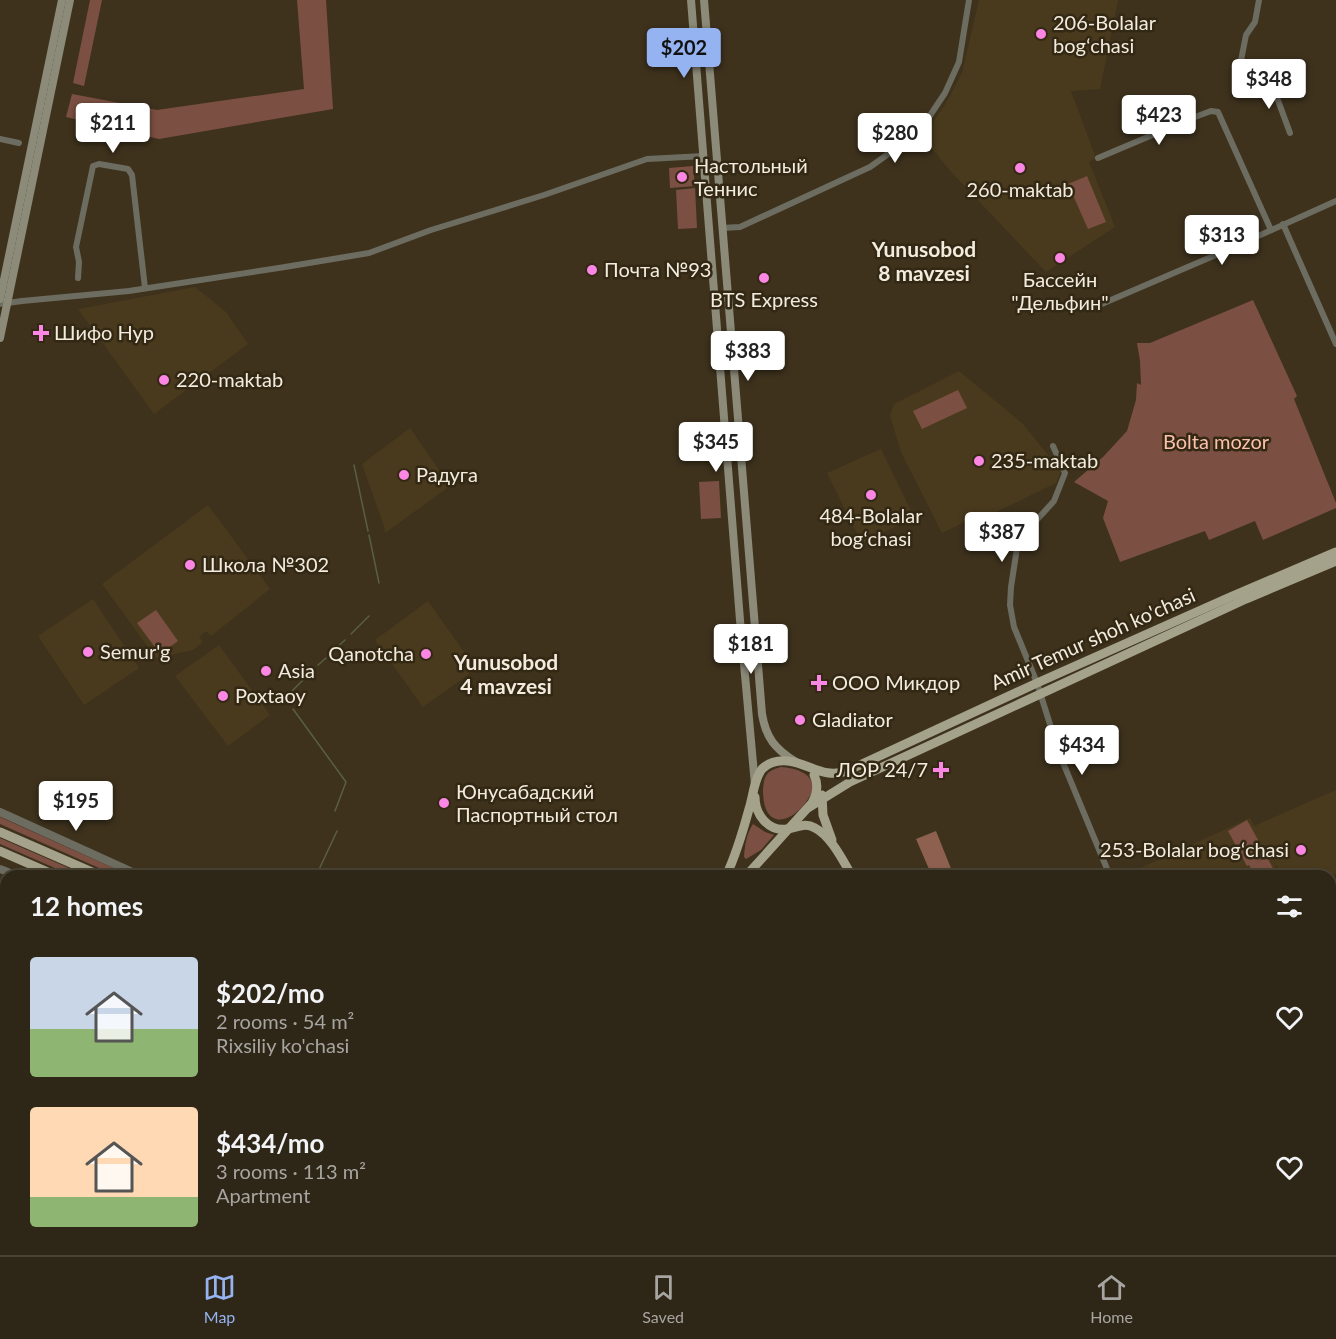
<!DOCTYPE html>
<html lang="en">
<head>
<meta charset="utf-8">
<style>
  body { margin:0; font-family:Lato,sans-serif; background:#3a3223; color:#f1f3f6; height:100vh; display:flex; flex-direction:column; font-size:22px; white-space:nowrap }
  * { box-sizing:border-box; margin:0 }
  p { font-size:20px; color:#a7a5a1 }
  .icon { flex:none; width:33px; height:33px; fill:none; stroke:currentColor; stroke-width:2; stroke-linecap:round; stroke-linejoin:round }
  .map { position:relative; flex:1; overflow:hidden }
  .panel { position:absolute; left:0px; top:870px; width:1336px; height:386px; display:flex; flex-direction:column; background:#2e2616; border-radius:18px 18px 0 0; box-shadow:0 3px 9px #0003,0 0 0 2px #494335 }
  .panel>* { flex:none }
  .price { position:absolute; translate:-50% -51px; padding:0 14px; border-radius:6px; background:#fff; color:#222; font-size:20px; line-height:39px; filter:drop-shadow(0 2px 3px #0008) }
  .price::after { content:''; position:absolute; left:50%; top:36px; width:18px; height:14px; margin-left:-9px; background:inherit; clip-path:polygon(0 0,100% 0,50% 100%) }
  .price.on { background:#95b2f1; color:#111 }
  ul { padding:0; list-style:none }
  li { display:flex; align-items:center; gap:18px; height:150px; padding:0 30px }
  li span { display:grid; place-items:center; flex:none; width:168px; height:120px; border-radius:6px; color:#555 }
  li>.icon { margin-inline-start:auto }
  span .icon { width:72px; height:72px; fill:#fffc; stroke-width:1 }
  li b { font-size:26px }
  h2 { display:flex; justify-content:space-between; align-items:center; height:72px; padding:0 30px; font-size:26px }
  .dock { display:flex; justify-content:space-around; align-items:center; height:84px; border-top:2px solid #494335; background:#2e2616; font-size:16px; color:#a7a5a1 }
  .dock a { display:grid; justify-items:center; gap:3px }
  .dock .on { color:#95b2f1 }
  .map>svg:first-child { display:block }
</style>
</head>
<body>
<div class="map">
<svg width="1336" height="1255" viewBox="0 0 1336 1255">
  <rect width="100%" height="100%" fill="#3e321d"/>
  <g fill="#493a1e">
    <path d="M 979,0 L 1118,0 L 1100,89 L 1071,91 L 1096,158 L 1089,162 L 1115,227 L 1046,272 L 953,174 L 922,137 L 945,105 L 962,73 Z"/>
    <path d="M 195,287 L 226,312 L 248,344 L 154,414 L 78,309 Z"/>
    <path d="M 959,371 L 1023,424 L 1061,471 L 1056,483 L 986,517 L 983,513 L 942,533 L 901,452 L 890,416 L 894,404 Z"/>
    <path d="M 410,428 L 450,486 L 385,533 L 384,526 L 362,464 Z"/>
    <path d="M 881,449 L 914,517 L 862,543 L 827,473 Z"/>
    <path d="M 208,505 L 270,589 L 211,636 L 206,631 L 199,637 L 203,642 L 193,650 L 156,658 L 102,584 Z"/>
    <path d="M 93,599 L 139,668 L 84,705 L 38,636 Z"/>
    <path d="M 428,601 L 476,669 L 423,707 L 375,640 Z"/>
    <path d="M 219,645 L 270,715 L 228,746 L 175,676 Z"/>
    <path d="M 1336,790 L 1336,874 L 1331,876 L 1283,876 L 1273,861 L 1280,876 L 1123,876 L 1250,818 L 1254,826 Z"/>
    <rect x="0" y="980" width="6" height="137"/>
    <path d="M 0,1121 L 6,1121 L 6,1236 L 0,1235 Z"/>
    <path d="M 349,1250 L 389,1250 L 390,1255 L 325,1255 Z"/>
    <path d="M 613,1250 L 829,1250 L 842,1255 L 626,1255 Z"/>
  </g>
  <g fill="#7b5042">
    <path d="M 90,0 L 102,0 L 84,86 L 73,83 Z"/>
    <path d="M 297,0 L 326,0 L 333,109 L 159,139 L 66,117 L 72,94 L 157,110 L 304,89 Z"/>
    <path d="M 693,166 L 695,186 L 670,188 L 669,168 Z"/>
    <path d="M 1087,176 L 1106,222 L 1088,229 L 1068,184 Z"/>
    <path d="M 695,188 L 697,228 L 678,229 L 676,190 Z"/>
    <path d="M 1253,300 L 1297,396 L 1294,399 L 1336,503 L 1336,508 L 1263,540 L 1255,521 L 1209,540 L 1205,531 L 1120,562 L 1103,518 L 1108,501 L 1074,482 L 1103,457 L 1127,431 L 1136,400 L 1137,383 L 1141,385 L 1140,361 L 1137,343 L 1150,343 Z"/>
    <path d="M 958,390 L 967,408 L 922,429 L 913,411 Z"/>
    <path d="M 719,481 L 721,518 L 701,519 L 699,482 Z"/>
    <path d="M 156,610 L 178,641 L 160,654 L 137,623 Z"/>
    <path d="M 781,767 C 795,768 809,772 814,786 C 804,818 763,840 763,790 C 764,776 766,771 781,767 Z"/>
    <path d="M 0,817 L 131,876 L 117,876 L 0,824 Z"/>
    <path d="M 1247,820 L 1267,856 L 1255,863 L 1267,857 L 1277,876 L 1255,876 L 1249,865 L 1247,866 L 1228,831 Z"/>
    <path d="M 753,824 L 765,832 L 774,835 L 761,850 L 746,859 L 744,857 C 745,845 746,835 753,824 Z"/>
    <path d="M 0,838 L 87,876 L 73,876 L 0,844 Z"/>
    <path d="M 8,1250 L 193,1250 L 191,1255 L 10,1255 Z"/>
  </g>
  <path fill="#8d6050" d="M 936,831 L 954,876 L 932,876 L 916,839 Z"/>
  <g fill="none" stroke-linecap="round" stroke-linejoin="round">
    <g stroke="#595f43" stroke-width="1.5">
      <path d="M 354,465 L 368,531"/>
      <path d="M 369,535 L 379,583"/>
      <path d="M 351,634 L 369,616"/>
      <path d="M 333,651 L 345,640"/>
      <path d="M 318,665 L 326,658"/>
      <path d="M 285,698 L 311,672"/>
      <path d="M 293,709 L 346,782 L 335,811"/>
      <path d="M 316,876 L 337,831"/>
    </g>
    <g stroke="#6d6c61" stroke-width="6">
      <path d="M 1259,0 L 1255,22 L 1246,35 L 1236,86 L 1241,93 L 1245,94 L 1272,84 L 1290,133"/>
      <path d="M 0,139 L 19,143"/>
      <path d="M 1098,158 L 1195,117 L 1211,111 L 1218,112 L 1271,230"/>
      <path d="M 1283,224 L 1336,344"/>
      <path d="M 722,228 L 740,227 L 870,167 L 898,147 L 919,129 L 929,117 L 945,93 L 959,62 L 969,0"/>
      <path d="M 78,278 L 79,262 L 76,247 L 93,166 L 99,164 L 128,169 L 132,175 L 145,288"/>
      <path d="M 0,304 L 22,301 L 129,291 L 285,267 L 369,253 L 431,230 L 544,195 L 647,159 L 704,156"/>
      <path d="M 1097,306 L 1225,251 L 1336,201"/>
      <path d="M 1053,446 L 1065,473 L 1054,501 L 1034,523 L 1017,548 L 1011,587 L 1010,605 L 1014,627 L 1037,683 L 1059,753 L 1110,876"/>
      <path d="M 1330,958 L 1336,956"/>
    </g>
    <g stroke="#6d6c61" stroke-width="8">
      <path d="M 0,812 L 141,876"/>
      <path d="M 0,869 L 18,876"/>
      <path d="M 1330,1157 L 1336,1154"/>
      <path d="M 1330,1207 L 1336,1205"/>
      <path d="M 1155,1250 L 1168,1250"/>
    </g>
    <g stroke="#8c8a79" stroke-width="8">
      <path d="M 691,0 L 740,620 L 755,785"/>
      <path d="M 704,0 L 762,714 C 766,738 775,749 796,762"/>
      <path d="M 0,299 L 62,0"/>
      <path d="M 0,338 L 70,0"/>
    </g>
    <g stroke="#a4a28b" stroke-width="9">
      <path d="M 822,795 L 823,815 L 832,840"/>
      <path d="M 755,797 C 755,814 768,832 787,829 C 798,828 804,822 815,828 C 831,836 843,861 852,876"/>
      <path d="M 808,808 L 850,782 L 1246,599 L 1336,561"/>
      <path d="M 0,832 L 101,876"/>
      <path d="M 0,851 L 57,876"/>
      <path d="M 726,876 C 736,855 743,831 749,809 C 753,797 754,779 762,769 C 769,762 779,760 788,761 C 811,764 823,779 847,771 L 1037,683 L 1230,597 L 1336,552"/>
      <path d="M 746,876 L 812,803 C 817,794 819,785 814,775"/>
      <path d="M 1330,1172 L 1336,1169"/>
      <path d="M 1330,1184 L 1336,1182"/>
      <path d="M 920,1250 L 937,1255"/>
      <path d="M 1042,1250 L 1044,1255"/>
      <path d="M 887,1253 L 913,1255"/>
      <path d="M 550,1255 L 553,1250"/>
      <path d="M 571,1255 L 574,1250"/>
      <path d="M 1133,1255 L 1159,1250"/>
    </g>
  </g>
  <g fill="#fc86e3" stroke="#332813" stroke-width="2">
    <circle cx="1041" cy="34" r="6"/>
    <circle cx="1020" cy="168" r="6"/>
    <circle cx="682" cy="177" r="6"/>
    <circle cx="1060" cy="258" r="6"/>
    <circle cx="592" cy="270" r="6"/>
    <circle cx="764" cy="278" r="6"/>
    <path d="M38 324h6v6h6v6h-6v6h-6v-6h-6v-6h6z"/>
    <circle cx="164" cy="380" r="6"/>
    <circle cx="979" cy="461" r="6"/>
    <circle cx="404" cy="475" r="6"/>
    <circle cx="871" cy="495" r="6"/>
    <circle cx="190" cy="565" r="6"/>
    <circle cx="88" cy="652" r="6"/>
    <circle cx="426" cy="654" r="6"/>
    <circle cx="266" cy="671" r="6"/>
    <path d="M816 674h6v6h6v6h-6v6h-6v-6h-6v-6h6z"/>
    <circle cx="223" cy="696" r="6"/>
    <circle cx="800" cy="720" r="6"/>
    <path d="M938 761h6v6h6v6h-6v6h-6v-6h-6v-6h6z"/>
    <circle cx="444" cy="803" r="6"/>
    <circle cx="1301" cy="850" r="6"/>
  </g>
  <g text-anchor="middle" stroke-width="5" stroke-linejoin="round" paint-order="stroke">
    <g font-size="20" fill="#f2ebde" stroke="#332813" text-anchor="start">
      <text x="1053" y="30">206-Bolalar<tspan x="1053" dy="23">bogʻchasi</tspan></text>
      <text x="694" y="173">Настольный<tspan x="694" dy="23">Теннис</tspan></text>
      <text x="1020" y="197" text-anchor="middle">260-maktab</text>
      <text x="604" y="277">Почта №93</text>
      <text x="1060" y="287" text-anchor="middle">Бассейн<tspan x="1060" dy="23">"Дельфин"</tspan></text>
      <text x="764" y="307" text-anchor="middle">BTS Express</text>
      <text x="54" y="340">Шифо Нур</text>
      <text x="176" y="387">220-maktab</text>
      <text x="991" y="468">235-maktab</text>
      <text x="416" y="482">Радуга</text>
      <text x="871" y="523" text-anchor="middle">484-Bolalar<tspan x="871" dy="23">bogʻchasi</tspan></text>
      <text x="202" y="572">Школа №302</text>
      <text x="100" y="659">Semur'g</text>
      <text x="414" y="661" text-anchor="end">Qanotcha</text>
      <text x="278" y="678">Asia</text>
      <text x="832" y="690">ООО Микдор</text>
      <text x="235" y="703">Poxtaoy</text>
      <text x="812" y="727">Gladiator</text>
      <text x="928" y="777" text-anchor="end">ЛОР 24/7</text>
      <text x="456" y="799">Юнусабадский<tspan x="456" dy="23">Паспортный стол</tspan></text>
      <text x="1289" y="857" text-anchor="end">253-Bolalar bogʻchasi</text>
    </g>
    <g font-size="20" fill="#fdc0ab" stroke="#332813">
      <text x="1216" y="449">Bolta mozor</text>
    </g>
    <g font-size="20" fill="#f2ebde" stroke="#332813">
      <text transform="translate(1093 639) rotate(-24)" y="7">Amir Temur shoh ko'chasi</text>
    </g>
    <g font-size="21" font-weight="bold" fill="#f2ebde" stroke="#332813">
      <text x="924" y="257">Yunusobod<tspan x="924" dy="24">8 mavzesi</tspan></text>
      <text x="506" y="670">Yunusobod<tspan x="506" dy="24">4 mavzesi</tspan></text>
    </g>
  </g>
</svg>
<b class="price on" style="left:684px;top:79px">$202</b>
<b class="price" style="left:1269px;top:110px">$348</b>
<b class="price" style="left:1159px;top:146px">$423</b>
<b class="price" style="left:113px;top:154px">$211</b>
<b class="price" style="left:895px;top:164px">$280</b>
<b class="price" style="left:1222px;top:266px">$313</b>
<b class="price" style="left:748px;top:382px">$383</b>
<b class="price" style="left:716px;top:473px">$345</b>
<b class="price" style="left:1002px;top:563px">$387</b>
<b class="price" style="left:751px;top:675px">$181</b>
<b class="price" style="left:1082px;top:776px">$434</b>
<b class="price" style="left:76px;top:832px">$195</b>
<section class="panel">
<h2>12 homes<svg class="icon" aria-label="filters" viewBox="0 0 24 24"><path d="M4 7h16M4 17h16"/><circle cx="9" cy="7" r="2"/><circle cx="15" cy="17" r="2"/></svg></h2>
<ul>
<li><span style="background:linear-gradient(#c9d6e8 60%,#8fb573 0)"><svg class="icon" aria-label="home" viewBox="0 0 24 24"><path d="M3 11l9-7 9 7M6 9v11h12V9"/></svg></span><div><b>$202/mo</b><p>2 rooms · 54 m²</p><p>Rixsiliy ko'chasi</p></div><svg class="icon" aria-label="heart" viewBox="0 0 24 24"><path d="M12 20l-8-8c-3-5 5-10 8-4 3-6 11-1 8 4z"/></svg></li>
<li><span style="background:linear-gradient(#ffd9b3 75%,#8fb573 0)"><svg class="icon" aria-label="home" viewBox="0 0 24 24"><path d="M3 11l9-7 9 7M6 9v11h12V9"/></svg></span><div><b>$434/mo</b><p>3 rooms · 113 m²</p><p>Apartment</p></div><svg class="icon" aria-label="heart" viewBox="0 0 24 24"><path d="M12 20l-8-8c-3-5 5-10 8-4 3-6 11-1 8 4z"/></svg></li>
</ul>
</section>
</div>
<nav class="dock">
<a class="on"><svg class="icon" aria-label="map" viewBox="0 0 24 24"><path d="M3 6l6-2 6 2 6-2v14l-6 2-6-2-6 2zM9 4v14M15 6v14"/></svg>Map</a>
<a><svg class="icon" aria-label="saved" viewBox="0 0 24 24"><path d="M7 4h10v16l-5-4-5 4z"/></svg>Saved</a>
<a><svg class="icon" aria-label="home" viewBox="0 0 24 24"><path d="M3 11l9-7 9 7M6 9v11h12V9"/></svg>Home</a>
</nav>
</body>
</html>
